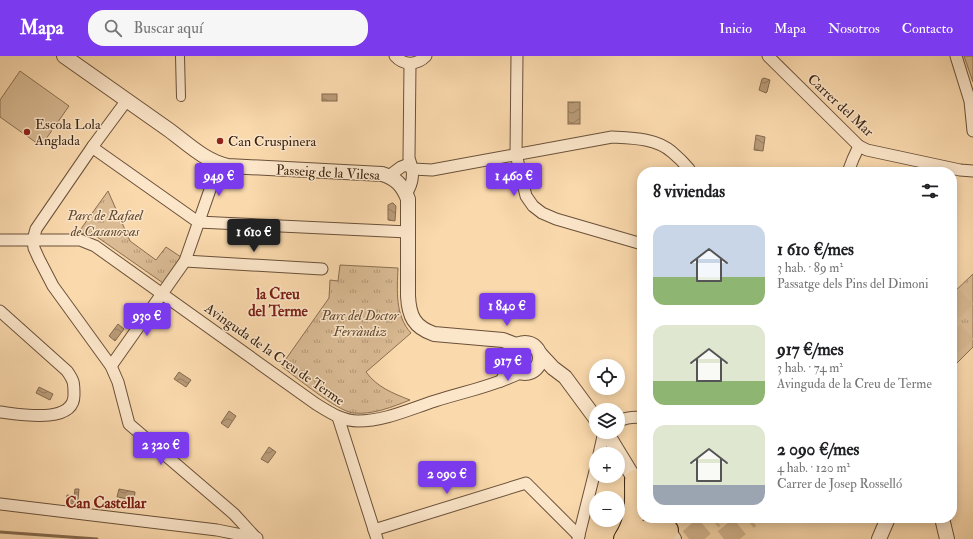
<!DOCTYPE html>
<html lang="es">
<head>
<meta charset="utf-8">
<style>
  body { margin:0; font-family:"IM FELL Double Pica",serif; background:#f6f6f6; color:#202124; height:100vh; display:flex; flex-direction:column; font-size:15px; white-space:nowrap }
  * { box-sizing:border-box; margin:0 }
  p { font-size:13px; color:#757577 }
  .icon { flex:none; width:22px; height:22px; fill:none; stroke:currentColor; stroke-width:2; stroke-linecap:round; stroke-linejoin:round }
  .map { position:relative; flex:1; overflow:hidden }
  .panel { position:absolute; left:637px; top:111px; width:320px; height:356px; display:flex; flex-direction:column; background:#fff; border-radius:16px; box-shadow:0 2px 10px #0003 }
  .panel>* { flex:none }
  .buttons { position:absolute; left:589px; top:303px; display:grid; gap:8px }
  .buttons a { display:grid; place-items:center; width:36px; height:36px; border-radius:50%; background:#fff; box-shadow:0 2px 10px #0003; font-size:20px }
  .price { position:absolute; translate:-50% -34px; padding:0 9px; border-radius:4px; background:#7c3aed; color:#fff; font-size:13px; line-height:26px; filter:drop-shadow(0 1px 2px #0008) }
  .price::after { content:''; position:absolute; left:50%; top:24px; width:12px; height:9px; margin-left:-6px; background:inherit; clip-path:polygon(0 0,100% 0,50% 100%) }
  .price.current { background:#222; color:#fff }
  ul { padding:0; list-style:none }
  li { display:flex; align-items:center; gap:12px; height:100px; padding:0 16px }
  li span { display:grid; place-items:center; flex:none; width:112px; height:80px; border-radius:12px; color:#555 }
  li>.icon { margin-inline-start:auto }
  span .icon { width:48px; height:48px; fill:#fffc; stroke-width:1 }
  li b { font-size:17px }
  h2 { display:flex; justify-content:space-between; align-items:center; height:48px; padding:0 16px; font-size:17px }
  header { display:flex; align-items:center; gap:24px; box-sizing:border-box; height:56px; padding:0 20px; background:#7c3aed; color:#fff }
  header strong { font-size:19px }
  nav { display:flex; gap:22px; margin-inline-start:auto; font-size:14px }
  .search { width:280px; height:36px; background:#f6f6f6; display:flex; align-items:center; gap:10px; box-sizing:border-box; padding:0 14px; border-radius:16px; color:#757577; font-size:15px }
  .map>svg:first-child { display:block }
</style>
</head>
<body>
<header>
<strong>Mapa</strong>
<div class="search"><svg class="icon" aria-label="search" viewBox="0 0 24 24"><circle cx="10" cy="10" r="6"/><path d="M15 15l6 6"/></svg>Buscar aquí</div>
<nav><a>Inicio</a><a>Mapa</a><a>Nosotros</a><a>Contacto</a></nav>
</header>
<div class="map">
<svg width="973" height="483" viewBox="0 0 973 483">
  <defs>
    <pattern id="park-tufts" width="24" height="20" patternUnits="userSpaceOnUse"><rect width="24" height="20" fill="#d9ba93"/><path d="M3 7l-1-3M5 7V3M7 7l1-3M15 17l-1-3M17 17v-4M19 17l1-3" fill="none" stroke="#b19777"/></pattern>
    <pattern id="water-waves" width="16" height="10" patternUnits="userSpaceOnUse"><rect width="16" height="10" fill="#b99b78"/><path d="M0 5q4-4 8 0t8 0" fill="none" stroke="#977e61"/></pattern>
  </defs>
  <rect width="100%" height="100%" fill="#fad9ad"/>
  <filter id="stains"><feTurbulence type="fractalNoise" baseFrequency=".005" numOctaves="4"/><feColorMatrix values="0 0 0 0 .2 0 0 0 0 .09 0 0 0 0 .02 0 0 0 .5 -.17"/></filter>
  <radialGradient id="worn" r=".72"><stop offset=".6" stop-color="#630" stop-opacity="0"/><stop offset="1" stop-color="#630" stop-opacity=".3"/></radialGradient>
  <g fill="#d9ba93" stroke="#8a6f52">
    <path d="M 964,0 L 973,0 L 973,26 Z"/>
    <path d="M 20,15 L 69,50 L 41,90 L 0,61 L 0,44 Z"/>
  </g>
  <g fill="url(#park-tufts)" stroke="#8a6f52">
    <path d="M 108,135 L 130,185 L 156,204 L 166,191 L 181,201 L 163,227 L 100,183 L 94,179 L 78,177 Z"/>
    <path d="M 340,209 L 398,212 C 397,234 395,260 411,277 L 366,316 C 377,331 392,337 410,344 C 392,351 373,359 353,357 C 337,355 296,321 281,310 L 329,242 L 330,224 L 338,225 Z"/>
    <path d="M 973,218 L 973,291 L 952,312 L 952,238 Z"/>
  </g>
  <g fill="url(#water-waves)" stroke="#866b4f">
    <path d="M 764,22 L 770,24 L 767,36 L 766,37 L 759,34 L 762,23 Z"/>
    <rect x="322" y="38" width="15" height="7"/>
    <rect x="568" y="46" width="12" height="22"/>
    <path d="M 756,79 L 765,81 L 763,95 L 754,94 Z"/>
    <path d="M 393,147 L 396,150 L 395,165 L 388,164 L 388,149 L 392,147 Z"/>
    <path d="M 494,249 L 501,249 L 499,260 L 486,259 L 487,252 L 494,253 Z"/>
    <path d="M 118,268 L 124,273 L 115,285 L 109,280 Z"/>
    <path d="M 179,316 L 191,324 L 186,331 L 174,323 Z"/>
    <path d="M 39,331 L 53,338 L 50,344 L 36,337 Z"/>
    <path d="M 229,355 L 236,360 L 228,372 L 221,367 Z"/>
    <path d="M 269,391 L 276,396 L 268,407 L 261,403 Z"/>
    <path d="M 75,433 L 79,433 L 78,444 L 74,443 L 74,448 L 66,447 L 67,439 L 74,440 Z"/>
    <path d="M 119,433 L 135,436 L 134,444 L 117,441 Z"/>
  </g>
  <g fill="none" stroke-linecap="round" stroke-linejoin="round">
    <path stroke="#866b4f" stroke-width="3" d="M 0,476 L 97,483"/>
    <g stroke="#d4b58e" stroke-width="20" stroke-dasharray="20 10" stroke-linecap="butt">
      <path d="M 952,255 L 973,234"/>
      <path d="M 952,289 L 973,270"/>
      <path d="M 689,483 L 714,462"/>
      <path d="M 724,483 L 750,462"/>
    </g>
    <defs>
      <path id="pedestrian" d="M 180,0 L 181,41"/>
      <g id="minor">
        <path d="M 395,0 C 404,10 417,9 426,0"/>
        <path d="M 517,0 L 516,98 L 526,140 L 533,150 L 542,157 L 556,163 L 642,188"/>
        <path d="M 768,0 L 859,90 L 867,94 L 960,114 L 973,115"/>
        <path d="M 956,0 L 970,45 L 973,75"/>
        <path d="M 127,44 L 93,90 L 96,94 L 198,166 L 408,176"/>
        <path d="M 93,90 L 36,173 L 33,184 L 34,192 L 39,203 L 53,230 L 111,310 L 118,326 L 129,368 L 234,458 L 256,482"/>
        <path d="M 848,116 L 853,103 L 859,90"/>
        <path d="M 389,120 L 401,111 L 406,109 L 413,113 L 432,114 L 612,81 C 632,82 656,82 672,96 C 678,101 684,107 689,113 L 690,116"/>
        <path d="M 406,138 C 414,126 414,116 409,102 L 410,8"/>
        <path d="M 0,184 L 80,184 L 95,190 L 316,348 C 329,356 342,365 358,365 C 385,365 410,353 435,345 C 463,336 494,330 520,317"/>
        <path d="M 185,205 L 322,213"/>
        <path d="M 0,255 L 67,315 C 74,325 74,327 74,339 C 74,369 18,358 0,356"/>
        <path d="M 111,310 L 185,205 L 219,108"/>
        <path d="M 501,325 L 510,308"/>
        <path d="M 338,361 L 377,483"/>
        <path d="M 618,365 C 626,362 634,360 642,362"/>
        <path d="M 599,398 L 604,376"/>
        <path d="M 0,448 L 217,474 L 257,482"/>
        <path d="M 374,474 L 526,427 L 579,480"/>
        <path d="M 578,483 L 596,411"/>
      </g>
      <g id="tertiary">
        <path d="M 64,0 C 99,25 134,49 169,74 C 188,88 205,105 228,110 L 382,118 C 396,122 403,130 408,143 L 408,240 C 409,260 414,271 434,278 L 503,284 L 516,289"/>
        <circle cx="525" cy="302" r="15"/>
        <path d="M 540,298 L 553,312 L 565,321 L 596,363"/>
        <path d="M 606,376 L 640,432"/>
        <path d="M 660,462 L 674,483"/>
        <path d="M 942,462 L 947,483"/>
        <path d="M 879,483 L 888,462"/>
      </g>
      <g id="motorway">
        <path d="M 624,483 C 637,463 635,447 635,424"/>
        <path d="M 629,483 L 647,474 L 668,474"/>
      </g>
    </defs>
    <use href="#pedestrian" stroke="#6a5139" stroke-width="10"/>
    <use href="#minor" stroke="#6a5139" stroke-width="13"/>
    <use href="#tertiary" stroke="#6a5139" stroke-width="16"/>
    <use href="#motorway" stroke="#3a2412" stroke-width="22"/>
    <use href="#pedestrian" stroke="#fce6ca" stroke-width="8"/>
    <use href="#minor" stroke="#fce6ca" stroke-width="11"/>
    <use href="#tertiary" stroke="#fce6ca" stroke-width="14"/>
    <use href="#motorway" stroke="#fad9ad" stroke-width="20"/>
  </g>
  <g fill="#8f2418" stroke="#fce6ca" stroke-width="1.5">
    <circle cx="27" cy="76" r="4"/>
    <circle cx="220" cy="85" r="4"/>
  </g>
  <g text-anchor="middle" stroke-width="3" stroke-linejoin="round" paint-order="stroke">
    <g font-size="14" fill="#3a2412" stroke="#fce6ca">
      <text transform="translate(841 49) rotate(43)" y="5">Carrer del Mar</text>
      <text transform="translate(328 116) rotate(3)" y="5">Passeig de la Vilesa</text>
      <text transform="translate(275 298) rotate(35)" y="5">Avinguda de la Creu de Terme</text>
    </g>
    <g font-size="14" fill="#3a2412" stroke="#fce6ca" text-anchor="start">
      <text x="35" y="73">Escola Lola<tspan x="35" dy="16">Anglada</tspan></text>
      <text x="228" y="90">Can Cruspinera</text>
    </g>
    <g font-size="14" font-style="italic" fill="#624a32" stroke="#fce6ca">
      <text x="105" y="164">Parc de Rafael<tspan x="105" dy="16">de Casanovas</tspan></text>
      <text x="360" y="264">Parc del Doctor<tspan x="360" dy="16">Ferràndiz</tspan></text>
    </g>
    <g font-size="15" font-weight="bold" fill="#7a1f14" stroke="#fce6ca">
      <text x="278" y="243">la Creu<tspan x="278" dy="17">del Terme</tspan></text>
      <text x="106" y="452">Can Castellar</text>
    </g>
  </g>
  <rect width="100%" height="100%" filter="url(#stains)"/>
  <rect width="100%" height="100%" fill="url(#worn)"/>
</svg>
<div class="buttons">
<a><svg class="icon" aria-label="locate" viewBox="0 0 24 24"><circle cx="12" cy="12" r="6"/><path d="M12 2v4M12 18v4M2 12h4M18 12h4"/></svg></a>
<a><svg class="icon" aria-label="layers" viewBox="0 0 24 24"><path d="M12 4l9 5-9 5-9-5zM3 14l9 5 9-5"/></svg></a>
<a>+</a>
<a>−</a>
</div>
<b class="price" style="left:219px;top:141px">949 €</b>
<b class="price" style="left:514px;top:141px">1 460 €</b>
<b class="price current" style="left:254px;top:197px">1 610 €</b>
<b class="price" style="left:507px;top:271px">1 840 €</b>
<b class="price" style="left:147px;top:281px">930 €</b>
<b class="price" style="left:508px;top:326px">917 €</b>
<b class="price" style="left:161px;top:410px">2 320 €</b>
<b class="price" style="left:447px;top:439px">2 090 €</b>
<section class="panel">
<h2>8 viviendas<svg class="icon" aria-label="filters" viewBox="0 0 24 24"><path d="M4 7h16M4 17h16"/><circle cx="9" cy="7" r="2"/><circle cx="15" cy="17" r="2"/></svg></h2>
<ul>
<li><span style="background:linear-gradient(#c9d6e8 65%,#8fb573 0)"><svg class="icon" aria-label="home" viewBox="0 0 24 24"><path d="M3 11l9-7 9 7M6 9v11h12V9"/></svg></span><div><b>1 610 €/mes</b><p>3 hab. · 89 m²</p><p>Passatge dels Pins del Dimoni</p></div></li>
<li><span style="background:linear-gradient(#dfe7d0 70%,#8fb573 0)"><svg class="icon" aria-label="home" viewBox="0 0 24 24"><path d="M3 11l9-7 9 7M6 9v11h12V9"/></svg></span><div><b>917 €/mes</b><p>3 hab. · 74 m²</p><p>Avinguda de la Creu de Terme</p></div></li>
<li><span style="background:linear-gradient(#dfe7d0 75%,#9aa5b1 0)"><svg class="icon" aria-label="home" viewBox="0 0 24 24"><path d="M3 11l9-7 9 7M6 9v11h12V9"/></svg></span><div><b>2 090 €/mes</b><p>4 hab. · 120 m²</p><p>Carrer de Josep Rosselló</p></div></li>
</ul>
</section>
</div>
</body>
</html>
